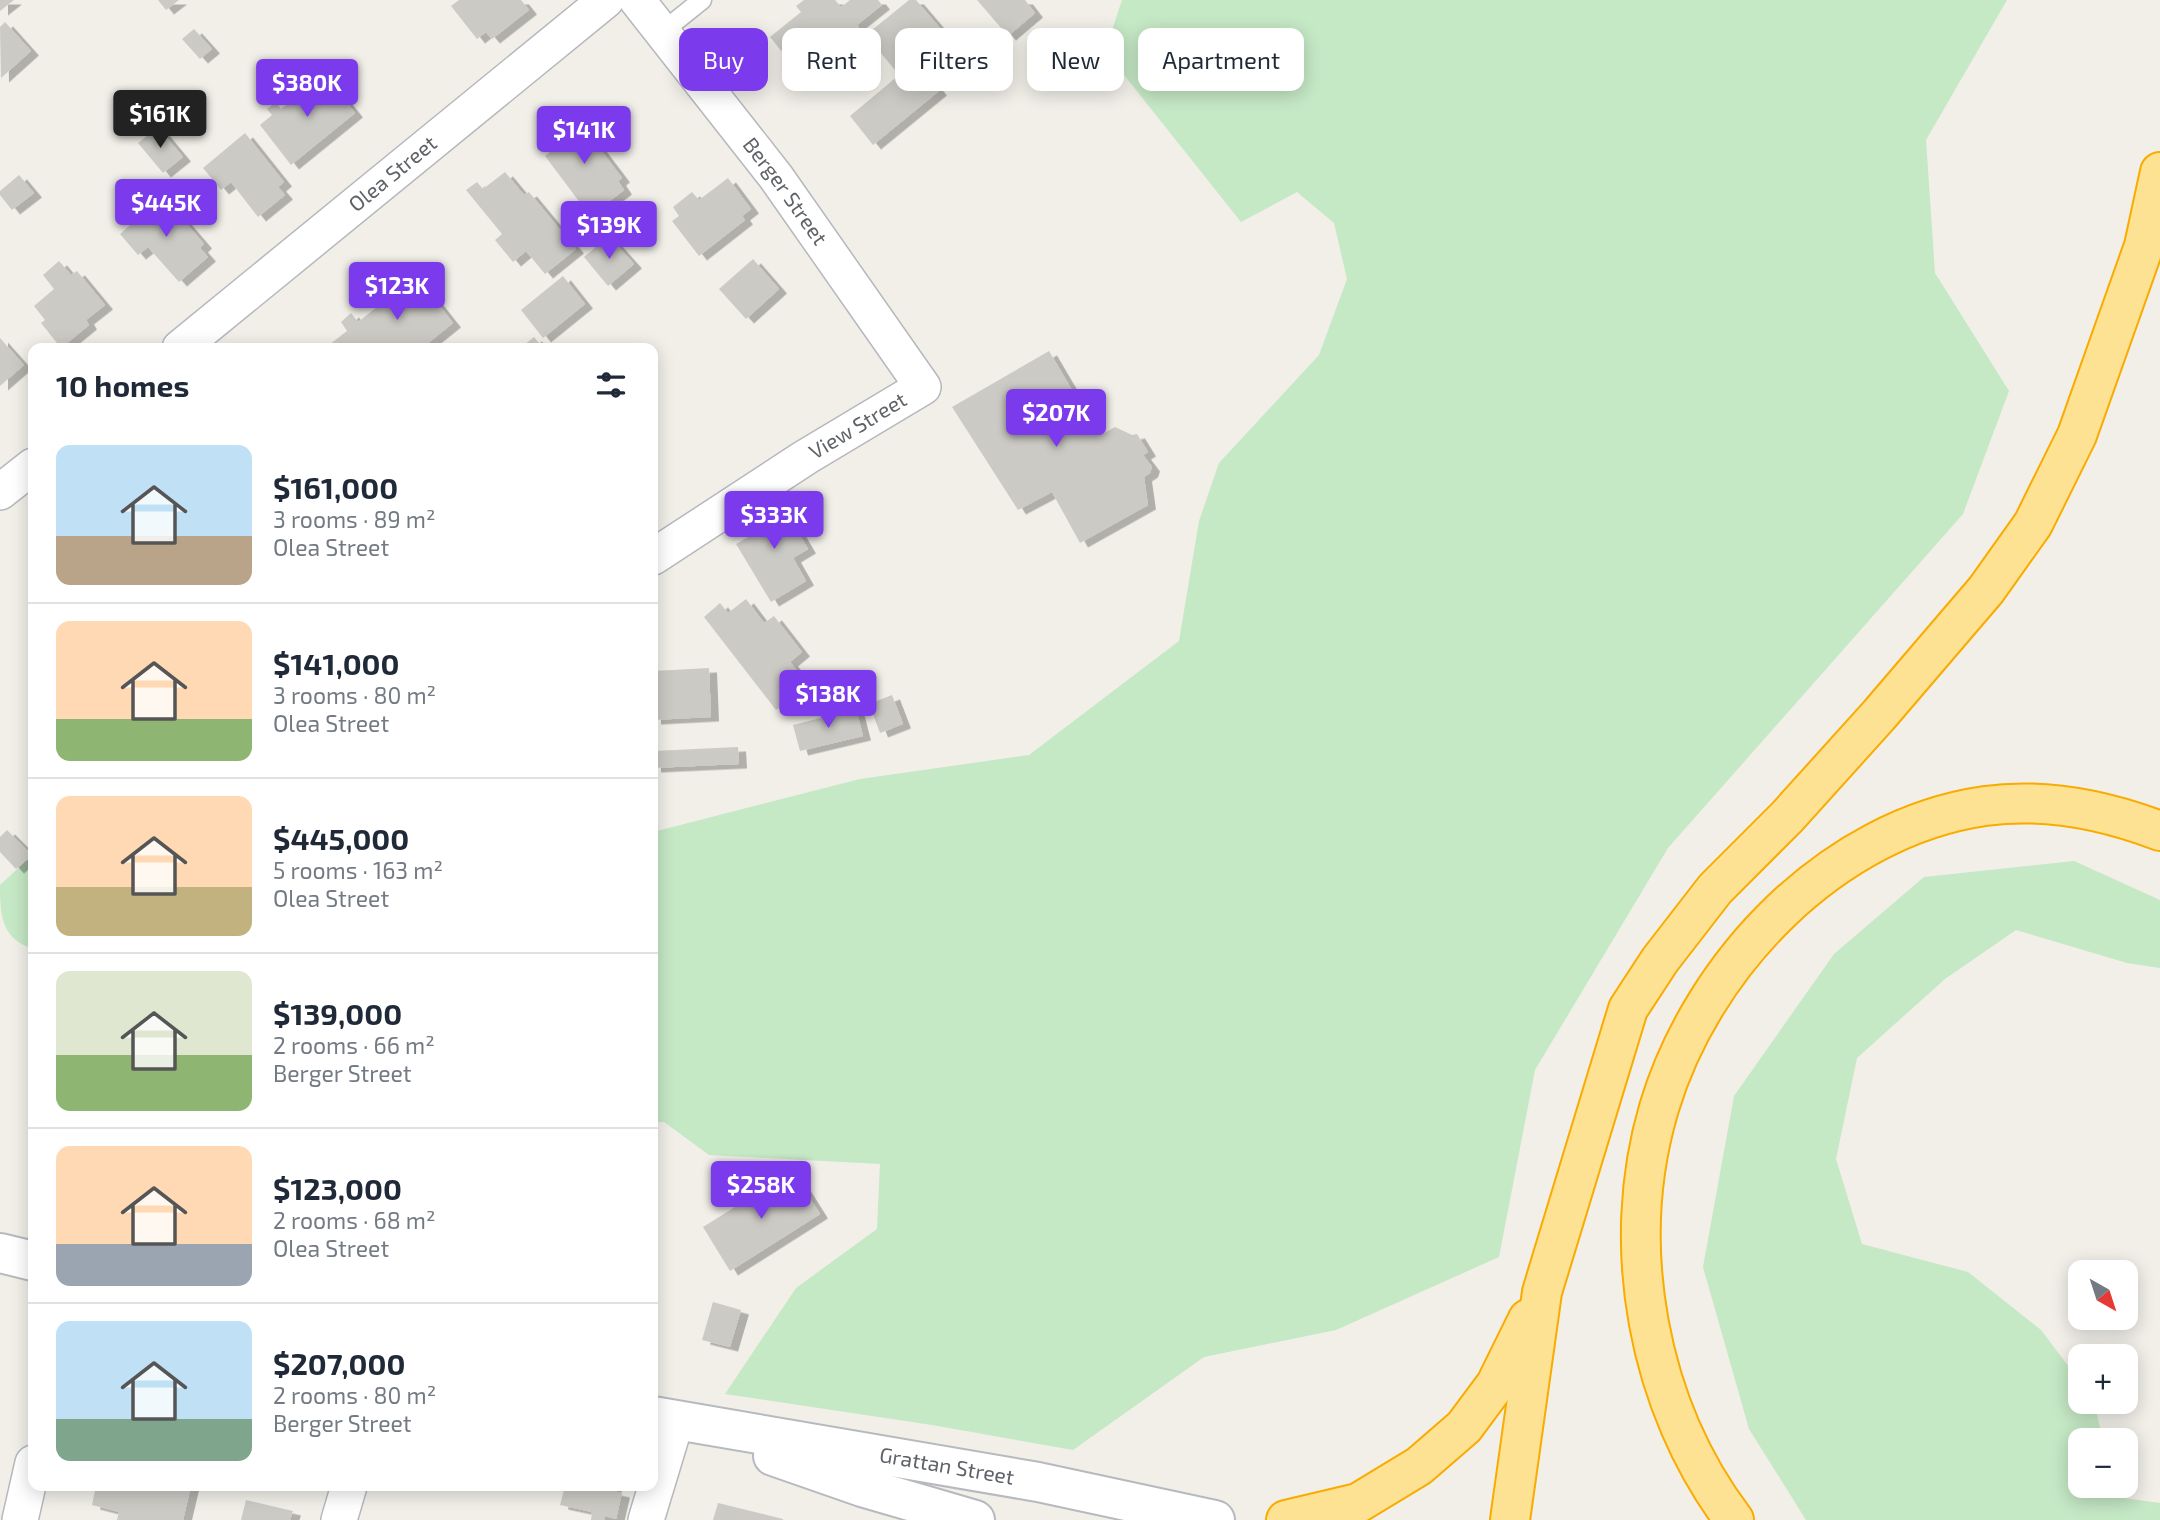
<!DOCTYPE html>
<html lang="en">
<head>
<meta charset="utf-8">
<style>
  body { margin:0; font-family:"Exo 2",sans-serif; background:#f2f2f3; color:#1f2937; height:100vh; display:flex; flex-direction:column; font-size:26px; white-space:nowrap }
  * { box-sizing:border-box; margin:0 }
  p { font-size:23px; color:#747a83 }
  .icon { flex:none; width:38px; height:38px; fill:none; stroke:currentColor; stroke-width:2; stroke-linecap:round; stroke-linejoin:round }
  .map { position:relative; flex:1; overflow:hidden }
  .sheet { position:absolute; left:28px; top:343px; width:630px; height:1148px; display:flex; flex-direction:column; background:#fff; border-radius:14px; box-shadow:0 4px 18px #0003 }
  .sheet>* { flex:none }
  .banner { position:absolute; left:679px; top:28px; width:665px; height:63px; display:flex; gap:14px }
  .needle { width:46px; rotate:141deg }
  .tools { position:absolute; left:2068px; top:1260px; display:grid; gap:14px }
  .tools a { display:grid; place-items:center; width:70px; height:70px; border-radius:14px; background:#fff; box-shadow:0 4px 18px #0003; font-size:35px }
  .price { position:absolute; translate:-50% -60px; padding:0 16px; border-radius:7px; background:#7c3aed; color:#fff; font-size:23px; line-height:46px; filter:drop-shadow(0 2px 4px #0008) }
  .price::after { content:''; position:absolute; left:50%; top:42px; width:21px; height:16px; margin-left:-10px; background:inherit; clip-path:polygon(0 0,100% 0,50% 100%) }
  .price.active { background:#222; color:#fff }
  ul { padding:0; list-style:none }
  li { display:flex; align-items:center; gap:21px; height:175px; padding:0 28px }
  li+li { border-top:2px solid #e0e1e3 }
  li span { display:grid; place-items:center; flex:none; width:196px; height:140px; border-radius:14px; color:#555 }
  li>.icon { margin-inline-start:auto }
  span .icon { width:84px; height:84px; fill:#fffc; stroke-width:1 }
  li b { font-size:30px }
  h2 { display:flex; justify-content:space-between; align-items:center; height:84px; padding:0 28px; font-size:30px }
  .tag { padding:0 24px; border-radius:14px; background:#fff; box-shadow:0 4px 18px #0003; font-size:24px; line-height:63px }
  .tag.active { background:#7c3aed; color:#fff }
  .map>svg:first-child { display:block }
</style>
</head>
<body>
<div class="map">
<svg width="2160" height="1520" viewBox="0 0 2160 1520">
  <defs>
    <filter id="shadow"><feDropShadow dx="8" dy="4.5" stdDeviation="0" flood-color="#0004"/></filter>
  </defs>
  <rect width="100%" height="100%" fill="#f1efe8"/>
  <g fill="#c5e8c5">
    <path d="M 1122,0 L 2007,0 L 1926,140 L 1935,273 L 2009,391 L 1963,514 L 1668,848 L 1535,1070 L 1499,1257 L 1336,1330 L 1204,1357 L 1073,1450 L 932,1425 L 725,1394 L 796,1288 L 877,1229 L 880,1164 L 709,1155 L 664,1122 L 653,1122 L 653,832 L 860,779 L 1029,755 L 1179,641 L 1199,521 L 1219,463 L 1319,355 L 1347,279 L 1334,223 L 1297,192 L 1241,222 L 1105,51 Z"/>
    <path d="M 33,855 L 33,949 C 1,939 0,914 0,885 Z"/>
    <path d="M 2074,861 L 2160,900 L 2160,968 L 2127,963 L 2016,930 L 1945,979 L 1857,1058 L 1836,1159 L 1862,1244 L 1968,1272 L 2041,1330 L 2081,1383 L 2081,1402 L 2094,1402 L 2103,1440 L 2081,1440 L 2081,1486 L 2114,1486 L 2117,1497 L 2160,1503 L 2160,1520 L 1806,1520 L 1749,1429 L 1703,1267 L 1734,1096 L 1834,954 L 1924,877 Z"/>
  </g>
  <g fill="#cccac5" filter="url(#shadow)">
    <path d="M 0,0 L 14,0 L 0,11 Z"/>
    <path d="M 158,0 L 179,0 L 166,10 Z"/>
    <path d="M 459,0 L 521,0 L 529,10 L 492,39 L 486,32 L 477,39 L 451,6 Z"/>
    <path d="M 804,0 L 835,0 L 841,7 L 850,0 L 878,0 L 882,5 L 857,25 L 861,31 L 803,78 L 770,37 L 801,12 L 796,6 Z"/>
    <path d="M 909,0 L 916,0 L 951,41 L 919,67 L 939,91 L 873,145 L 850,116 L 899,75 L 866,35 Z"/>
    <path d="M 977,0 L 1025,0 L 1035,13 L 1008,36 Z"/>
    <path d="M 5,22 L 31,51 L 1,78 L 0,27 Z"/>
    <path d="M 194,29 L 212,49 L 200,59 L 182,39 Z"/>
    <path d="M 324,74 L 355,113 L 291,165 L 260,125 L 272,115 L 267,109 L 276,102 L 281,109 Z"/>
    <path d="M 567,120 L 574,131 L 582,125 L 622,178 L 618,181 L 624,190 L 598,210 L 592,202 L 584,208 L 545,156 L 557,147 L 547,135 Z"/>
    <path d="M 158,127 L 183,157 L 163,173 L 138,143 Z"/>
    <path d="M 245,133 L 284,182 L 278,187 L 285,195 L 258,217 L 231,182 L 221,190 L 203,168 Z"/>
    <path d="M 505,172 L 524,195 L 529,192 L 576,249 L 545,274 L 526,251 L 513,262 L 495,240 L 502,234 L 466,190 L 477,182 L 483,189 Z"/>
    <path d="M 19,175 L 34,193 L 12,210 L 0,195 L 0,191 Z"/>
    <path d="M 728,178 L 751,209 L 742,216 L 745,220 L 699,256 L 672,221 L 679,216 L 673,207 L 692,192 L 699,200 Z"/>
    <path d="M 163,196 L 204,244 L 200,248 L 208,257 L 179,282 L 148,247 L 138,255 L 120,234 Z"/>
    <path d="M 609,236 L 634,264 L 608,286 L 584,257 Z"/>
    <path d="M 753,259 L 779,289 L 746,319 L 719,289 Z"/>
    <path d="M 59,261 L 71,275 L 77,271 L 105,305 L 86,320 L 89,325 L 61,348 L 41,323 L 45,320 L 34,306 L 54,289 L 43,275 Z"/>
    <path d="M 416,276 L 453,323 L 422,348 L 325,348 L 347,331 L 341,322 L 351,313 L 358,322 Z"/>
    <path d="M 563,276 L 585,304 L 543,338 L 521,310 Z"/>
    <path d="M 534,337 L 543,348 L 520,348 Z"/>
    <path d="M 0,338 L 24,365 L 0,386 Z"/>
    <path d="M 1049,351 L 1099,436 L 1115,427 L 1132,435 L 1137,434 L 1148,452 L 1143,455 L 1152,467 L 1150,473 L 1144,477 L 1148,505 L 1080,543 L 1052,492 L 1018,510 L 952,407 Z"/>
    <path d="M 780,501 L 808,549 L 793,558 L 806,581 L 771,602 L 736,544 L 750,536 L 742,523 Z"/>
    <path d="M 746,599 L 764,623 L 774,616 L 802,652 L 790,662 L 808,685 L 776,710 L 704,617 L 720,603 L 728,613 Z"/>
    <path d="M 709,668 L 711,717 L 653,720 L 653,671 Z"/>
    <path d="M 892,695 L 903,724 L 880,733 L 869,704 Z"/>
    <path d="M 856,709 L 863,736 L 800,751 L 793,725 Z"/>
    <path d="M 738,747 L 739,764 L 653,768 L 653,751 Z"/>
    <path d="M 7,830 L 32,855 L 16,869 L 0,852 L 0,837 Z"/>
    <path d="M 793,1171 L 820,1214 L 730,1271 L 703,1227 Z"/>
    <path d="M 713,1302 L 741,1310 L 730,1347 L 702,1340 Z"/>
    <path d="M 96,1486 L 191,1486 L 183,1520 L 117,1520 L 119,1512 L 92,1505 Z"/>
    <path d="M 565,1486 L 614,1486 L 613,1491 L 622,1493 L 616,1519 L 605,1516 L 604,1520 L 591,1520 L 592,1512 L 560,1505 Z"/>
    <path d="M 246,1500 L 293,1511 L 290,1520 L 241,1520 Z"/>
    <path d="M 718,1503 L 783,1519 L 783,1520 L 713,1520 Z"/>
  </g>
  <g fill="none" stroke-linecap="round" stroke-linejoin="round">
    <defs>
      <path id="service" d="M 662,32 L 702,0"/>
      <g id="minor">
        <path id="s1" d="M 637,0 L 776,177 L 923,387 L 806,457 L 653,557"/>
        <path id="s2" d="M 180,348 L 606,0"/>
        <path d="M 0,492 L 33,466"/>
        <path d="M 20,1520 L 33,1463"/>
        <path d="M 339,1520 L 349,1486"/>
        <path d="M 646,1520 L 676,1421"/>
      </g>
      <g id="secondary">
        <path d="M 0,1253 L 33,1261"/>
        <path id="s3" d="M 653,1416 L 1038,1482 L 1215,1520"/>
        <path d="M 773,1456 L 862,1487 L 975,1520"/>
      </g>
      <g id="motorway">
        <path d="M 1286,1520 L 1358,1503 L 1419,1466 L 1464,1427 L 1496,1384 L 1528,1319"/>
        <path d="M 1510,1520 L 1542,1292 L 1628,1009 L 1660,960 L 1715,889 L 1787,817 L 1879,715 L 1986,590 L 2033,524 L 2077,435 L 2144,246 L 2160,172"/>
        <path d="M 1734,1520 C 1648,1406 1618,1246 1659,1108 C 1702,964 1832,828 1985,806 C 2043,798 2105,810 2160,831"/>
      </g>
    </defs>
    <use href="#service" stroke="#b5b8bc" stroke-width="21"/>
    <use href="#minor" stroke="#b5b8bc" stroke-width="38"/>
    <use href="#secondary" stroke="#b6babf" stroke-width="42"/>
    <use href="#motorway" stroke="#f9ab00" stroke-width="42"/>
    <use href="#service" stroke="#fff" stroke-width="18"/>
    <use href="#minor" stroke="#fff" stroke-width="35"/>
    <use href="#secondary" stroke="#fff" stroke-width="38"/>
    <use href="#motorway" stroke="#fde293" stroke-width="38"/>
  </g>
  <g text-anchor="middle" stroke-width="5" stroke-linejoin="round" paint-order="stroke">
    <g font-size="21" fill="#5f6368" stroke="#fff">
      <text dy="7" stroke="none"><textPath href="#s2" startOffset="275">Olea Street</textPath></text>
      <text dy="7" stroke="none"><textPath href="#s1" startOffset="242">Berger Street</textPath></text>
      <text transform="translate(858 426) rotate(-31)" y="7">View Street</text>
      <text dy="7" stroke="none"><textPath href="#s3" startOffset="298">Grattan Street</textPath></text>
    </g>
  </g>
</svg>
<div class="tools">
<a><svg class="needle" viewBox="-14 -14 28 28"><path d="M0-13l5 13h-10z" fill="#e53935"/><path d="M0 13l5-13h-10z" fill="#747a83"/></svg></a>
<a>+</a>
<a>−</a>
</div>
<b class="price" style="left:307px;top:119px">$380K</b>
<b class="price active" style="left:160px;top:150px">$161K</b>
<b class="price" style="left:584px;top:166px">$141K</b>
<b class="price" style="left:166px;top:239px">$445K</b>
<b class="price" style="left:609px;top:261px">$139K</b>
<b class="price" style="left:397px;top:322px">$123K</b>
<b class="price" style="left:1056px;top:449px">$207K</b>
<b class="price" style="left:774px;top:551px">$333K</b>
<b class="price" style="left:828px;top:730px">$138K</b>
<b class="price" style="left:761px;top:1221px">$258K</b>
<div class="banner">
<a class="tag active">Buy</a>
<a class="tag">Rent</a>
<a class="tag">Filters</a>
<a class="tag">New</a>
<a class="tag">Apartment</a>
</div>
<section class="sheet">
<h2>10 homes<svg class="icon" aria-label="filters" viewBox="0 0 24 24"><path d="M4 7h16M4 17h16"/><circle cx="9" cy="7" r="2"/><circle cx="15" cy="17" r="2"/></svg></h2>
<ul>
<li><span style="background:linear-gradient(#bfe0f5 65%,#b9a48a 0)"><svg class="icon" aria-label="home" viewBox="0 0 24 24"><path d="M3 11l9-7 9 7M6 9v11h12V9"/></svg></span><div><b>$161,000</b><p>3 rooms · 89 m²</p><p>Olea Street</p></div></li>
<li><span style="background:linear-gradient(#ffd9b3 70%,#8fb573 0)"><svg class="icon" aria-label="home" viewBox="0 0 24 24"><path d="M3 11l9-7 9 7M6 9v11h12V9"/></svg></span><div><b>$141,000</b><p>3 rooms · 80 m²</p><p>Olea Street</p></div></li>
<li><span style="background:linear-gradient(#ffd9b3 65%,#c2b280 0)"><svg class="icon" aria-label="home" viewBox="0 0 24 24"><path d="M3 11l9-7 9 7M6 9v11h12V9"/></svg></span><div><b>$445,000</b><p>5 rooms · 163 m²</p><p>Olea Street</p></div></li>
<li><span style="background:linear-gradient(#dfe7d0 60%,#8fb573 0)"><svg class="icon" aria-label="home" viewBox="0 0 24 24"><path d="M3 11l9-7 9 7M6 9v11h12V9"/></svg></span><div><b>$139,000</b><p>2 rooms · 66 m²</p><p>Berger Street</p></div></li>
<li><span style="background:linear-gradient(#ffd9b3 70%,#9aa5b1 0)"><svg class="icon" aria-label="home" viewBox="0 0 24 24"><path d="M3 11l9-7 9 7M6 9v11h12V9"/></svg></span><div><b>$123,000</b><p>2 rooms · 68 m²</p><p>Olea Street</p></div></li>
<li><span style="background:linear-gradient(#bfe0f5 70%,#7fa58c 0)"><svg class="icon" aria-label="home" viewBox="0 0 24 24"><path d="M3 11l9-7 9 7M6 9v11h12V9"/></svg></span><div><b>$207,000</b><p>2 rooms · 80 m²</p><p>Berger Street</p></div></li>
</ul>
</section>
</div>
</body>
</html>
